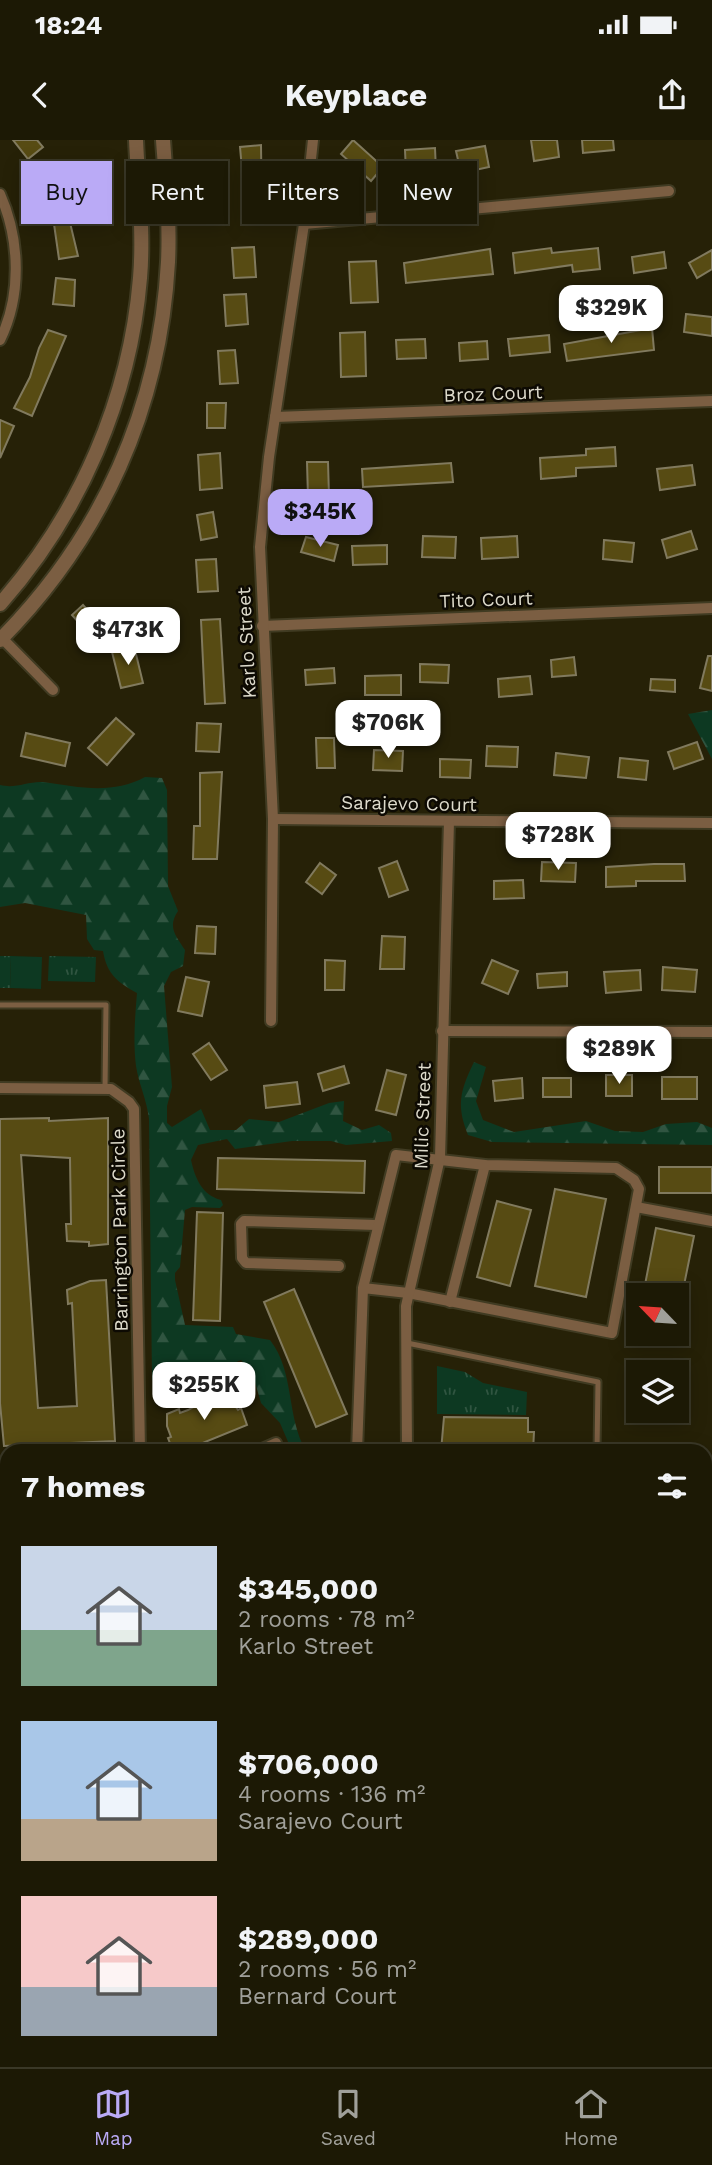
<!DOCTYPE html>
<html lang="en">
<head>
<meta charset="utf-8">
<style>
  body { margin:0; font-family:"Work Sans",sans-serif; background:#25220f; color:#f1f3f6; height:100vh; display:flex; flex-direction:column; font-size:26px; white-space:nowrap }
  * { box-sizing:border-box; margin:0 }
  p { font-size:23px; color:#a0a09a }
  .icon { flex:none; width:38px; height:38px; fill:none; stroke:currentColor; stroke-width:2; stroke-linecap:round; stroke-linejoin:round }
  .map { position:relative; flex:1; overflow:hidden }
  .drawer { position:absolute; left:0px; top:1304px; width:712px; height:625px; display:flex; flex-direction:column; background:#1c1905; border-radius:21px 21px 0 0; box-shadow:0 4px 18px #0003,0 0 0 2px #3a3827 }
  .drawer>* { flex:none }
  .guide { position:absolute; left:21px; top:21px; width:670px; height:63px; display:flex; gap:14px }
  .needle { width:46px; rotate:295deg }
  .controls { position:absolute; left:626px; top:1143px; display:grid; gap:14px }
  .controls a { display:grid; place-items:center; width:63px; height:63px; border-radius:0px; background:#1c1905; box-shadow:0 4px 18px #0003,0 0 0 2px #3a3827; font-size:35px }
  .price { position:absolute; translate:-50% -60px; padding:0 16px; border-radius:14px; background:#fff; color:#222; font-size:23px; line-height:46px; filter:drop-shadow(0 2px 4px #0008) }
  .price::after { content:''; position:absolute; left:50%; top:42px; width:21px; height:16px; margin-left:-10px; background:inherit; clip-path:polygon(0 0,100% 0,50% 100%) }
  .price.active { background:#baaaf6; color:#111 }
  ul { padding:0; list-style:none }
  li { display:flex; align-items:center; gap:21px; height:175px; padding:0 21px }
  li span { display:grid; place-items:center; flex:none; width:196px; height:140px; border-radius:0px; color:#555 }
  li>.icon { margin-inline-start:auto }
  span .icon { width:84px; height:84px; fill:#fffc; stroke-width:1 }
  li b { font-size:30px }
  h2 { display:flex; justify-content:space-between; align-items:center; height:84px; padding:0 21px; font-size:30px }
  .chip { padding:0 24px; border-radius:0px; background:#1c1905; box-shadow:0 4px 18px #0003,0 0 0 2px #3a3827; font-size:24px; line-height:63px }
  .chip.active { background:#baaaf6; color:#111 }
  .status { display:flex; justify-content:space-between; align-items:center; height:49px; padding:0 35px; background:#1c1905; direction:ltr }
  .status svg { height:19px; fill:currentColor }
  header { display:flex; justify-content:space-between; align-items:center; height:91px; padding:0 21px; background:#1c1905; font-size:32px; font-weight:700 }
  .menu { display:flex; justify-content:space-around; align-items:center; height:98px; border-top:2px solid #3a3827; background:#1c1905; font-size:19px; color:#a0a09a }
  .menu a { display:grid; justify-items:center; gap:4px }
  .menu .active { color:#baaaf6 }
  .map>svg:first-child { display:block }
</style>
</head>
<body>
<div class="status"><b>18:24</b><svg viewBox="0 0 49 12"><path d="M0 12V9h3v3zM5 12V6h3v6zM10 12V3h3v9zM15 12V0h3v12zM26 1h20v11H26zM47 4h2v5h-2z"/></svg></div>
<header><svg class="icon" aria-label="back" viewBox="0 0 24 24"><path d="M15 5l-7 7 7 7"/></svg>Keyplace<svg class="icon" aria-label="share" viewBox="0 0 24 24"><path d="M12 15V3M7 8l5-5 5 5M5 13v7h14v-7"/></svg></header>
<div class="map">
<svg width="712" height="1927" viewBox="0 0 712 1927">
  <defs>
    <pattern id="forest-firs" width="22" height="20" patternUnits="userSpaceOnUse" patternTransform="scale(1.75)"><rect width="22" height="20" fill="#0d3922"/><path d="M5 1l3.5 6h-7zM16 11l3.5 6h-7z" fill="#305541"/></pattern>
    <pattern id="park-tufts" width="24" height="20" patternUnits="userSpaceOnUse" patternTransform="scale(1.75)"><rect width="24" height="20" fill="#0d3922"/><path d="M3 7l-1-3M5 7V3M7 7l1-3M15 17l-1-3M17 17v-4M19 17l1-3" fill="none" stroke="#305541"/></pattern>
  </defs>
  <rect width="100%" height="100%" fill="#262107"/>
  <g fill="url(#forest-firs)">
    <path d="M 712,570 L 712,619 L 688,574 Z"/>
    <path d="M 145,637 L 162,638 L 167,650 L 168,746 L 178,771 C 167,787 176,796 185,810 L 183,826 L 171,832 L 164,846 L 172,947 L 167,966 L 167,983 L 172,987 L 201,969 L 210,990 L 236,990 L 249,979 L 279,982 L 329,963 L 344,961 L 343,981 L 362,990 L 379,985 L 391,993 L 392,1001 L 346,1005 L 331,1001 L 292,1001 L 235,1009 L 227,999 L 198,1005 L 191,1020 C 195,1038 202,1055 221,1060 L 223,1065 L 220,1068 L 192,1067 L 185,1070 L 180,1127 L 175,1133 L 175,1140 L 185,1185 L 233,1187 L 236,1194 L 270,1200 C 295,1232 286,1277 306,1311 L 292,1311 L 280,1283 L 261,1263 L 252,1232 L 241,1220 C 230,1223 230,1232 221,1239 C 201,1253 172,1252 152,1240 L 149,979 C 147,960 139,945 136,926 C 133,902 135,877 137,853 C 117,842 107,834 103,811 L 94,810 L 87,799 L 86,775 L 25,763 L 0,767 L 0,645 C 16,649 28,641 43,642 C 78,647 112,655 145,637 Z"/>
    <path d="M 474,922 L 486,927 L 476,961 L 483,980 L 514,992 L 586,981 L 615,991 L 643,992 L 666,984 L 697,982 L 712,988 L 712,1005 L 492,1002 L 468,995 C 456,965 460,951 474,922 Z"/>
    <path d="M 209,1922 L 347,1922 L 341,1927 L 210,1927 Z"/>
  </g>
  <g fill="url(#park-tufts)">
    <path d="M 0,816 L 11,816 L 10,848 L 0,848 Z"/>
    <path d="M 49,816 L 96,817 L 95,842 L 48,841 Z"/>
    <path d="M 437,1226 L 465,1232 L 483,1243 L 527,1252 L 526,1275 L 437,1274 Z"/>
  </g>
  <path fill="#0d3922" d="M 11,816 L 42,817 L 41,849 L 10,848 Z"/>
  <g fill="#574b13" stroke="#817a5e" stroke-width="2">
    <path d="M 13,0 L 37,0 L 43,7 L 28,19 Z"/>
    <path d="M 353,0 L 383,27 L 371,41 L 341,14 Z"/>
    <path d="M 531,0 L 557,0 L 559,17 L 534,21 Z"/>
    <path d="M 582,0 L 613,0 L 614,10 L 583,13 Z"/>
    <path d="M 261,5 L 262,85 L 241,85 L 241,52 L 244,52 L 240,7 Z"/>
    <path d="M 485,6 L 489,27 L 461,33 L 456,11 Z"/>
    <path d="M 435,8 L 436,31 L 406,33 L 405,10 Z"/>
    <path d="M 60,41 L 78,116 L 59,119 L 52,70 L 47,71 L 41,46 Z"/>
    <path d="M 254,107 L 256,137 L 234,138 L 232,108 Z"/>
    <path d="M 551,108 L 552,113 L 598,108 L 600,129 L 573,132 L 572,125 L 515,133 L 513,113 Z"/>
    <path d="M 490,109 L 493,134 L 406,143 L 404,123 Z"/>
    <path d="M 712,110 L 712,129 L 697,138 L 689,123 Z"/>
    <path d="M 664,112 L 666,128 L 634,133 L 632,117 Z"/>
    <path d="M 376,121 L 378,162 L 351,163 L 349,122 Z"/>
    <path d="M 56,138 L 75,140 L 74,166 L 53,164 Z"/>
    <path d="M 246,154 L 248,184 L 226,186 L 224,155 Z"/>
    <path d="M 686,174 L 712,177 L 712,196 L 684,192 Z"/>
    <path d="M 652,188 L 654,210 L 567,221 L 564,204 Z"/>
    <path d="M 48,190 L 66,196 L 32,276 L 14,268 L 30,237 L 39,208 Z"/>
    <path d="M 365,192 L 366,236 L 341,237 L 340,193 Z"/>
    <path d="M 549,195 L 550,212 L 510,216 L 508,199 Z"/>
    <path d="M 425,199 L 426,218 L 397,219 L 396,200 Z"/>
    <path d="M 487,201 L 488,219 L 460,221 L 459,203 Z"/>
    <path d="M 235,210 L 238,243 L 220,244 L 218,211 Z"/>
    <path d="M 207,263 L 226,263 L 225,288 L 207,288 Z"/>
    <path d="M 0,280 L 14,286 L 0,318 Z"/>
    <path d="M 615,307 L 616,326 L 576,328 L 576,336 L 541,339 L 540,318 L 586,315 L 586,309 Z"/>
    <path d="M 220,313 L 222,348 L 200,350 L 198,315 Z"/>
    <path d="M 307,322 L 328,322 L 329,356 L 308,357 Z"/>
    <path d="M 451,323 L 453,342 L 363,347 L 362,329 Z"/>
    <path d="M 692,325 L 695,345 L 660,350 L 657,329 Z"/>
    <path d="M 213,372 L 217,397 L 201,400 L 197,375 Z"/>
    <path d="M 691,391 L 697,409 L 667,418 L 662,400 Z"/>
    <path d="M 423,396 L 456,397 L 455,418 L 422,417 Z"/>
    <path d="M 517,396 L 518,417 L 482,419 L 481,398 Z"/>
    <path d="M 306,397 L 338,405 L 334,421 L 301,412 Z"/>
    <path d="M 604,400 L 634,403 L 632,422 L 603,419 Z"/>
    <path d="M 387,405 L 387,424 L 353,425 L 352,406 Z"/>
    <path d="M 216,419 L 218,451 L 198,452 L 196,420 Z"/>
    <path d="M 83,465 L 109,494 L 98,504 L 72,475 Z"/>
    <path d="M 220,479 L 225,563 L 205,564 L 201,480 Z"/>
    <path d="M 134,506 L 143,543 L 121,548 L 112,512 Z"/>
    <path d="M 708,516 L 712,516 L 712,551 L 700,548 Z"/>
    <path d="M 574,517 L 576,535 L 552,537 L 551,520 Z"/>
    <path d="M 420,524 L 449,525 L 448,543 L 420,542 Z"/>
    <path d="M 334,528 L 335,543 L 306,545 L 305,530 Z"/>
    <path d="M 401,535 L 401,555 L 365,555 L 365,536 Z"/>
    <path d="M 530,536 L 532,554 L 499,557 L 498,539 Z"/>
    <path d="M 651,539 L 675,540 L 675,552 L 650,550 Z"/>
    <path d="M 116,578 L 134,594 L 107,625 L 88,608 Z"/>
    <path d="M 197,583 L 221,584 L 219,612 L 196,611 Z"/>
    <path d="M 26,593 L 70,603 L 65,626 L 21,616 Z"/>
    <path d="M 316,598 L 334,598 L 335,628 L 317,628 Z"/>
    <path d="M 697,602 L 703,619 L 674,629 L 668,612 Z"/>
    <path d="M 487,606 L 518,607 L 517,627 L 486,626 Z"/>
    <path d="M 374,610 L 403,611 L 402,631 L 373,630 Z"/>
    <path d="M 556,613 L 589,617 L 586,638 L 554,635 Z"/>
    <path d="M 620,618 L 648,621 L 646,640 L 618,637 Z"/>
    <path d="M 440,619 L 471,620 L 470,638 L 440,637 Z"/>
    <path d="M 222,632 L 217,719 L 193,719 L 194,686 L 200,686 L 200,633 Z"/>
    <path d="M 397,721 L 408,750 L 389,757 L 379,728 Z"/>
    <path d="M 542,722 L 576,723 L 575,742 L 541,741 Z"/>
    <path d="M 320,723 L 336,735 L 322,754 L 306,742 Z"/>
    <path d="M 654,724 L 684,724 L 685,741 L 636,741 L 636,746 L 606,747 L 606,727 Z"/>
    <path d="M 523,740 L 524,758 L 494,759 L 494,741 Z"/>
    <path d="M 197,786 L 216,787 L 215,814 L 195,813 Z"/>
    <path d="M 382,796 L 405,797 L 404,829 L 380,829 Z"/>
    <path d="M 325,820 L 345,821 L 344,850 L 325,850 Z"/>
    <path d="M 492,820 L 518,831 L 508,854 L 482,843 Z"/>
    <path d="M 663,827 L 697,830 L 695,852 L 662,850 Z"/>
    <path d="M 640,830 L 641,850 L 606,853 L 604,832 Z"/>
    <path d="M 567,832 L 567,846 L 538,848 L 537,834 Z"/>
    <path d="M 186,837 L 209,842 L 202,876 L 178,871 Z"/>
    <path d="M 209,903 L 227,930 L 211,940 L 193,914 Z"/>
    <path d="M 344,926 L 349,943 L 323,951 L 318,934 Z"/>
    <path d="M 387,930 L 406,935 L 396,975 L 376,970 Z"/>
    <rect x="606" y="935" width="26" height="21"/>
    <rect x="662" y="937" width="35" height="22"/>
    <path d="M 522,938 L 523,958 L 495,961 L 493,941 Z"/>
    <rect x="543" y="938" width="28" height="19"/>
    <path d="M 297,942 L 300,964 L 266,968 L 264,946 Z"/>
    <path d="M 49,978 L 49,981 L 108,978 L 108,1104 L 89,1106 L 89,1102 L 67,1101 L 66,1084 L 71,1084 L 70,1018 L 21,1015 L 38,1268 L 77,1266 L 72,1163 L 68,1164 L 67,1150 L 90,1141 L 106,1140 L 115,1301 L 4,1306 L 0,1263 L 0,979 Z"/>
    <path d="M 218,1018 L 365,1021 L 364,1053 L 217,1049 Z"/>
    <rect x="659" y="1027" width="53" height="26"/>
    <path d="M 555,1049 L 606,1059 L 586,1157 L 535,1146 Z"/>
    <path d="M 497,1061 L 531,1070 L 510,1146 L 477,1137 Z"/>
    <path d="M 197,1072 L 223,1073 L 220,1181 L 193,1180 Z"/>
    <path d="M 656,1088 L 694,1096 L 682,1155 L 643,1155 Z"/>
    <path d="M 294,1149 L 347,1274 L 316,1287 L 264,1162 Z"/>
    <path d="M 224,1250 L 238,1270 L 241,1268 L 247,1285 L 183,1311 L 173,1311 L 168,1298 L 171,1297 L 167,1286 L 167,1274 L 179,1269 L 180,1273 L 188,1270 Z"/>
    <path d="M 444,1277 L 528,1278 L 528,1292 L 534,1292 L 533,1311 L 441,1311 Z"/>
  </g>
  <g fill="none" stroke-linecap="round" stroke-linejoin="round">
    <defs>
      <g id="service">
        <path d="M 0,865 L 106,865 L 105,949"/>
        <path d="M 407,1203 L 598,1242 L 597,1311"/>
      </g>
      <g id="minor">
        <path d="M 0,54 C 20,99 22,155 0,200"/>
        <path d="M 304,84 L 669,51"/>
        <path d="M 275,277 L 712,261"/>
        <path d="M 262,486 L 712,468"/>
        <path d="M 0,496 L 53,550"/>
        <path d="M 273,679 L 712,683"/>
        <path d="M 271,881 L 273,679 L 260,407 L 269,317 L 304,84 L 313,0"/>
        <path d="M 442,891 L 712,892"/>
        <path d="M 0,948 L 111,949 L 129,962 L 134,969 L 140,1311"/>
        <path d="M 636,1067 L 712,1081"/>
        <path d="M 339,1126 L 246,1123 L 242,1118 L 241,1084 L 244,1081 L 377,1085"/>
        <path d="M 450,1162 L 485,1025"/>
        <path d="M 258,1311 L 276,1303"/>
        <path d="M 357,1311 L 363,1148 L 396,1015 L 485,1025 L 616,1028 L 634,1040 L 639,1049 L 612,1193 L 408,1153 L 363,1148"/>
        <path d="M 407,1311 L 406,1166 L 440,1018 L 449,681"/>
        <path d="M 0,1335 L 7,1335"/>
        <path d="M 0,1831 L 7,1833"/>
        <path d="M 0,1894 L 7,1917"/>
        <path d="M 705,1921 L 712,1923"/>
        <path d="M 85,1922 L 86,1927"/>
        <path d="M 452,1922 L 456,1927"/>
        <path d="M 549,1927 L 565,1922"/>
      </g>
      <g id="tertiary">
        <path d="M 0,464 C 80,374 130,258 140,138 C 144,92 138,45 136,0"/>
        <path d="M 0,500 C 102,397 160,268 168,122 C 170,81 166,41 163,0"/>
      </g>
      <g id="primary">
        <path d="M 0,1385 L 7,1385"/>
        <path d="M 705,1392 L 712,1392"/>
      </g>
    </defs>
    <use href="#service" stroke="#403b22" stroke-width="9"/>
    <use href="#minor" stroke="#403b22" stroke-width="14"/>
    <use href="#tertiary" stroke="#403b22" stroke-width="18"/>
    <use href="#primary" stroke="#403b22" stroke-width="21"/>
    <use href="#service" stroke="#7b5e42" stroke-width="5"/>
    <use href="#minor" stroke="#7b5e42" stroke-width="10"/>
    <use href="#tertiary" stroke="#7b5e42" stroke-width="14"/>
    <use href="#primary" stroke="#d69b5e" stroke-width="18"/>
  </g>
  <g text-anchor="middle" stroke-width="5" stroke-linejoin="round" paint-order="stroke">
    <g font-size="19" fill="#dddacb" stroke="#0d0a03">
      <text transform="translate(493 253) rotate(-2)" y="7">Broz Court</text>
      <text transform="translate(486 459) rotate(-2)" y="7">Tito Court</text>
      <text transform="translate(246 503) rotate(-93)" y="7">Karlo Street</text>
      <text transform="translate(409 663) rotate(1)" y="7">Sarajevo Court</text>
      <text transform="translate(422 976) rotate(-88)" y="7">Milic Street</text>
      <text transform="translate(119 1090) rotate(-91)" y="7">Barrington Park Circle</text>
    </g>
  </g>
</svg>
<div class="controls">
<a><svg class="needle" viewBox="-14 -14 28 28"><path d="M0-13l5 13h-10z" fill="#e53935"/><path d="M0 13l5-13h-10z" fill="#a0a09a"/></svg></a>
<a><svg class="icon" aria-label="layers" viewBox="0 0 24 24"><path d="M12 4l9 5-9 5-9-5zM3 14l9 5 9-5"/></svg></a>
</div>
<b class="price" style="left:611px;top:205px">$329K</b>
<b class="price active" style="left:320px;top:409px">$345K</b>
<b class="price" style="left:128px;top:527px">$473K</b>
<b class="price" style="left:388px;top:620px">$706K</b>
<b class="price" style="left:558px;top:732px">$728K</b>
<b class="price" style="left:619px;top:946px">$289K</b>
<b class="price" style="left:204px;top:1282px">$255K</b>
<div class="guide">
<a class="chip active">Buy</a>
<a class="chip">Rent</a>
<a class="chip">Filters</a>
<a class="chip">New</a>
</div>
<section class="drawer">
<h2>7 homes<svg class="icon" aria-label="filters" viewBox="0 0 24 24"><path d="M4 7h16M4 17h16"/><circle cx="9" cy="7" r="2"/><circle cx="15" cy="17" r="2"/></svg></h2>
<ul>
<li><span style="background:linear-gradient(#c9d6e8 60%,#7fa58c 0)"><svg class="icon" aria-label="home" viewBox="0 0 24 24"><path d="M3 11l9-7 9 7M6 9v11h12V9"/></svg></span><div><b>$345,000</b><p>2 rooms · 78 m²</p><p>Karlo Street</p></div></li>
<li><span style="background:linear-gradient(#a9c7e8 70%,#b9a48a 0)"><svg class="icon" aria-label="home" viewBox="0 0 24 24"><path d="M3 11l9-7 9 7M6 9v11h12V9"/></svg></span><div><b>$706,000</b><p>4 rooms · 136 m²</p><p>Sarajevo Court</p></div></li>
<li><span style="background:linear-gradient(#f6c9c9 65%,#9aa5b1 0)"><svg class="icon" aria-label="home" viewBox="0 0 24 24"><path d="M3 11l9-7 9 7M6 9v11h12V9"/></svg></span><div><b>$289,000</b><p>2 rooms · 56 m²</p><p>Bernard Court</p></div></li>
</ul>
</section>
</div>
<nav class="menu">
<a class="active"><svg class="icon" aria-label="map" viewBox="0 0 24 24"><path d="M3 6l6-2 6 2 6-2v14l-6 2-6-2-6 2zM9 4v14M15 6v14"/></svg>Map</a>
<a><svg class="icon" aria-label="saved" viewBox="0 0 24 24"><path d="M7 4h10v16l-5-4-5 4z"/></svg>Saved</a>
<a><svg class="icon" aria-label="home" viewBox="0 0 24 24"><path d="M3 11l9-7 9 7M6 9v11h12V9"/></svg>Home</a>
</nav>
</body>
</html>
